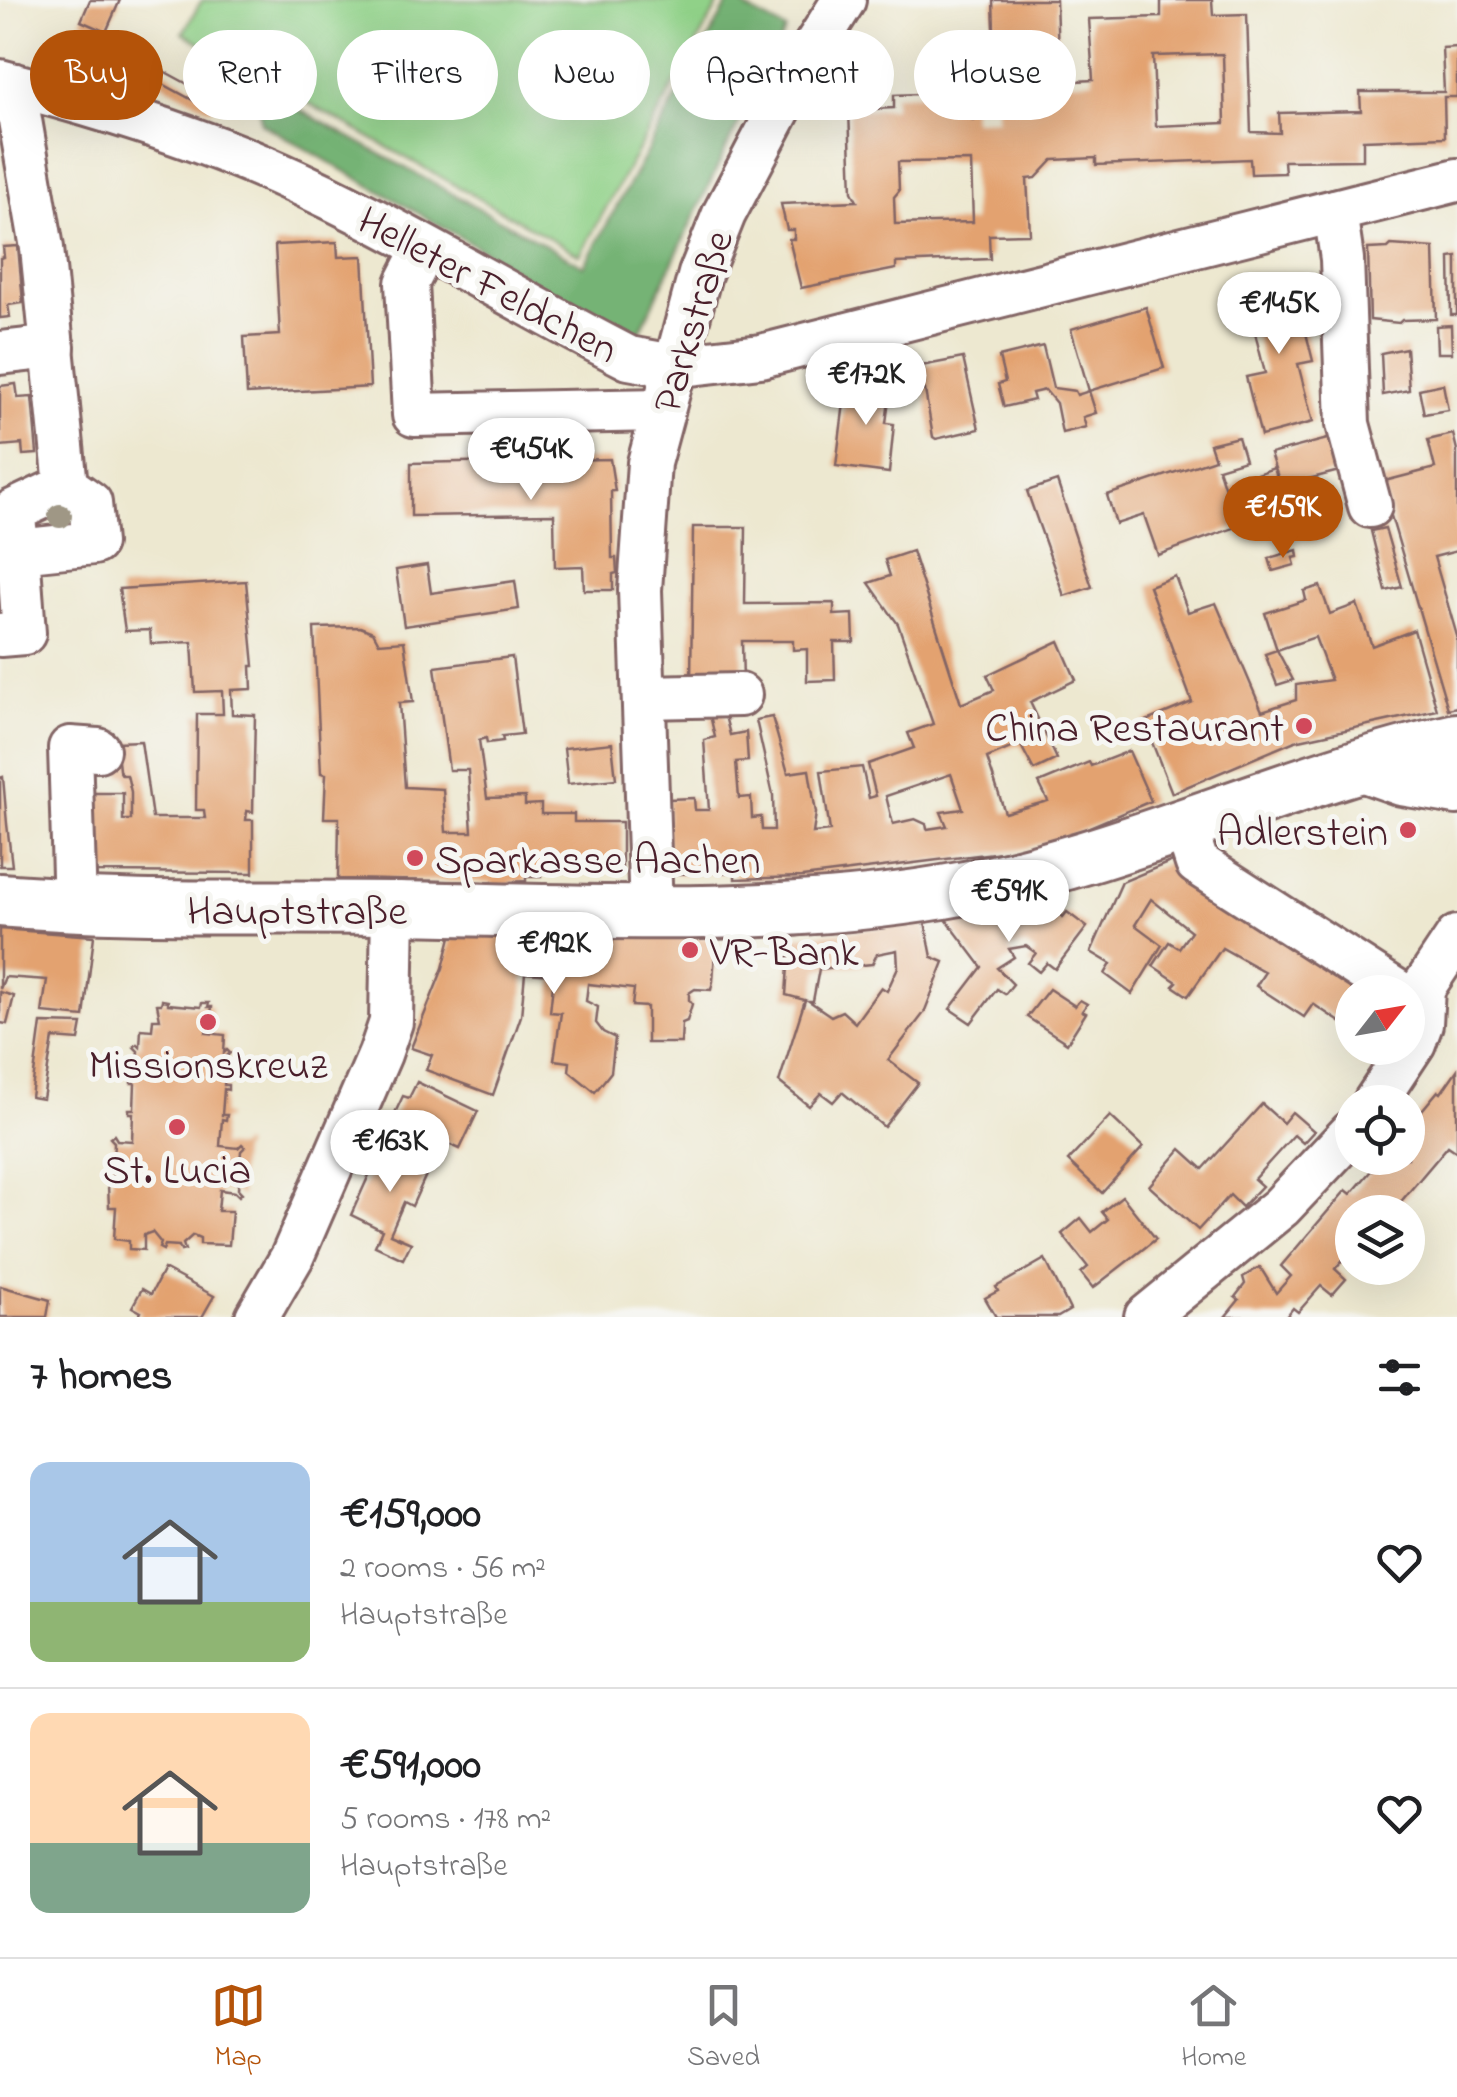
<!DOCTYPE html>
<html lang="en">
<head>
<meta charset="utf-8">
<style>
  body { margin:0; font-family:"Indie Flower",sans-serif; background:#f6f6f6; color:#202124; height:100vh; display:flex; flex-direction:column; font-size:38px; white-space:nowrap }
  * { box-sizing:border-box; margin:0 }
  p { font-size:32px; color:#757577 }
  .icon { flex:none; width:55px; height:55px; fill:none; stroke:currentColor; stroke-width:2; stroke-linecap:round; stroke-linejoin:round }
  .map { position:relative; height:1317px; overflow:hidden }
  .details { display:flex; flex-direction:column; background:#fff; flex:1 }
  .details>* { flex:none }
  .guide { position:absolute; left:30px; top:30px; width:1398px; height:90px; display:flex; gap:20px }
  .needle { width:65px; rotate:59deg }
  .tools { position:absolute; left:1335px; top:975px; display:grid; gap:20px }
  .tools a { display:grid; place-items:center; width:90px; height:90px; border-radius:50%; background:#fff; box-shadow:0 10px 40px #0002; font-size:50px }
  .price { position:absolute; translate:-50% -85px; padding:0 22px; border-radius:35px; background:#fff; color:#222; font-size:32px; line-height:65px; filter:drop-shadow(0 2px 5px #0008) }
  .price::after { content:''; position:absolute; left:50%; top:60px; width:30px; height:22px; margin-left:-15px; background:inherit; clip-path:polygon(0 0,100% 0,50% 100%) }
  .price.current { background:#b45309; color:#fff }
  ul { padding:0; list-style:none }
  li { display:flex; align-items:center; gap:30px; height:250px; padding:0 30px }
  li+li { border-top:2px solid #e0e0e0 }
  li span { display:grid; place-items:center; flex:none; width:280px; height:200px; border-radius:20px; color:#555 }
  li>.icon { margin-inline-start:auto }
  span .icon { width:120px; height:120px; fill:#fffc; stroke-width:1 }
  li b { font-size:42px }
  h2 { display:flex; justify-content:space-between; align-items:center; height:120px; padding:0 30px; font-size:42px }
  .pill { padding:0 35px; border-radius:45px; background:#fff; box-shadow:0 10px 40px #0002; font-size:35px; line-height:90px }
  .pill.current { background:#b45309; color:#fff }
  .dock { display:flex; justify-content:space-around; align-items:center; height:140px; border-top:2px solid #e0e0e0; background:#fff; font-size:28px; color:#757577 }
  .dock a { display:grid; justify-items:center; gap:5px }
  .dock .current { color:#b45309 }
  .map>svg:first-child { display:block }
</style>
</head>
<body>
<div class="map">
<svg width="1457" height="1317" viewBox="0 0 1457 1317">
  <rect width="100%" height="100%" fill="#f6f6f2"/>
  <filter id="ink" filterUnits="userSpaceOnUse"><feTurbulence type="fractalNoise" baseFrequency=".01" numOctaves="2"/><feDisplacementMap in="SourceGraphic" scale="20" xChannelSelector="R" yChannelSelector="G"/><feConvolveMatrix kernelMatrix="1 2 1 2 8 2 1 2 1" color-interpolation-filters="sRGB"/></filter>
  <filter id="wash" filterUnits="userSpaceOnUse"><feTurbulence type="fractalNoise" baseFrequency=".0048" numOctaves="4" result="noise"/><feDisplacementMap in="SourceGraphic" scale="40" xChannelSelector="R" yChannelSelector="G"/><feGaussianBlur stdDeviation="2.25" result="paint"/><feColorMatrix in="noise" values="0 0 0 0 0 0 0 0 0 0 0 0 0 0 0 0 0 1.4 0 .05"/><feComposite in="paint" operator="in"/></filter>
  <g filter="url(#wash)">
    <rect width="100%" height="100%" fill="#ede8d0"/>
    <path fill="#90d188" stroke="#6d785a" stroke-width="2.5" d="M 202,0 L 721,0 L 580,255 L 183,33 Z"/>
    <path fill="#74b374" stroke="#5f6950" stroke-width="2.5" d="M 730,0 L 739,0 L 747,9 L 786,30 L 732,136 L 637,338 L 592,323 L 493,256 L 261,123 L 258,87 L 584,266 Z"/>
    <g id="blocks">
      <g fill="#e3a270" fill-rule="evenodd">
        <path d="M 90,0 L 120,0 L 106,32 L 81,21 Z"/>
        <path d="M 993,0 L 1056,0 L 1059,82 L 1093,80 L 1089,19 L 1161,17 L 1161,0 L 1212,0 L 1213,15 L 1247,14 L 1251,132 L 1280,133 L 1279,113 L 1361,111 L 1360,92 L 1444,92 L 1442,48 L 1457,47 L 1457,97 L 1444,97 L 1445,137 L 1363,140 L 1363,160 L 1284,161 L 1285,173 L 1251,174 L 1250,159 L 1096,165 L 1096,158 L 1053,160 L 1036,178 L 1027,179 L 1030,234 L 989,235 L 990,259 L 896,263 L 896,269 L 801,288 L 789,239 L 794,239 L 794,230 L 787,230 L 781,204 L 857,201 L 852,192 L 849,110 L 894,108 L 894,95 L 972,92 L 973,120 L 997,119 ZM 1223,54 L 1225,123 L 1156,126 L 1153,56 ZM 971,161 L 973,222 L 895,224 L 894,197 L 899,191 L 898,162 Z"/>
        <path d="M 134,55 L 217,100 L 211,110 L 128,65 Z"/>
        <path d="M 337,242 L 338,257 L 363,256 L 370,387 L 247,394 L 244,337 L 280,335 L 275,245 Z"/>
        <path d="M 1391,245 L 1434,248 L 1436,319 L 1402,320 L 1399,323 L 1370,320 L 1368,249 L 1388,248 Z"/>
        <path d="M 18,246 L 23,303 L 8,305 L 10,317 L 0,318 L 0,258 L 4,257 L 3,247 Z"/>
        <path d="M 1457,257 L 1457,315 L 1451,315 L 1450,258 Z"/>
        <path d="M 1292,277 L 1313,361 L 1298,364 L 1313,422 L 1261,436 L 1246,377 L 1265,373 L 1244,289 Z"/>
        <path d="M 1146,307 L 1164,368 L 1089,391 L 1071,329 Z"/>
        <path d="M 1451,325 L 1452,353 L 1437,353 L 1436,326 Z"/>
        <path d="M 1043,346 L 1053,388 L 1075,391 L 1077,395 L 1089,391 L 1096,413 L 1083,417 L 1086,427 L 1062,433 L 1056,403 L 1045,390 L 1032,393 L 1034,400 L 1004,407 L 998,384 L 1005,382 L 999,357 Z"/>
        <path d="M 1406,348 L 1409,390 L 1383,395 L 1381,353 Z"/>
        <path d="M 963,358 L 979,429 L 936,439 L 933,437 L 925,390 L 911,394 L 905,365 L 920,362 L 921,366 Z"/>
        <path d="M 847,379 L 891,385 L 886,423 L 894,424 L 889,473 L 836,466 Z"/>
        <path d="M 16,384 L 18,398 L 32,397 L 37,454 L 23,455 L 22,444 L 0,446 L 0,386 Z"/>
        <path d="M 1443,384 L 1448,410 L 1424,414 L 1419,389 Z"/>
        <path d="M 1453,434 L 1457,450 L 1457,551 L 1434,557 L 1457,636 L 1457,707 L 1448,709 L 1381,482 L 1435,468 L 1428,440 Z"/>
        <path d="M 1238,437 L 1245,460 L 1218,468 L 1225,489 L 1237,485 L 1236,481 L 1274,468 L 1287,509 L 1158,555 L 1144,515 L 1116,524 L 1107,495 L 1215,459 L 1210,444 Z"/>
        <path d="M 1335,437 L 1343,470 L 1281,486 L 1270,454 Z"/>
        <path d="M 610,459 L 615,491 L 611,491 L 612,558 L 616,558 L 617,573 L 613,574 L 613,590 L 584,590 L 583,566 L 555,567 L 554,514 L 411,516 L 411,463 Z"/>
        <path d="M 1057,481 L 1092,587 L 1064,596 L 1027,491 Z"/>
        <path d="M 693,527 L 746,527 L 745,604 L 834,603 L 834,615 L 853,614 L 854,642 L 834,642 L 835,680 L 807,681 L 807,649 L 793,650 L 793,641 L 742,641 L 743,682 L 691,682 Z"/>
        <path d="M 1385,528 L 1402,587 L 1386,591 L 1371,531 Z"/>
        <path d="M 1297,550 L 1298,557 L 1293,558 L 1295,565 L 1273,571 L 1269,558 Z"/>
        <path d="M 912,551 L 961,704 L 994,690 L 987,675 L 1059,641 L 1076,680 L 1030,702 L 1057,759 L 1034,770 L 1020,744 L 987,758 L 1005,813 L 1048,801 L 1039,783 L 1089,762 L 1091,766 L 1129,751 L 1151,801 L 1066,837 L 1018,850 L 802,877 L 735,879 L 735,872 L 676,874 L 675,855 L 667,856 L 668,799 L 694,798 L 695,810 L 709,810 L 704,740 L 715,737 L 710,715 L 724,712 L 730,735 L 746,732 L 748,761 L 736,762 L 739,798 L 751,797 L 752,818 L 761,817 L 762,830 L 774,830 L 773,795 L 756,720 L 772,717 L 788,773 L 809,770 L 816,813 L 813,833 L 830,831 L 821,771 L 862,767 L 869,798 L 876,796 L 868,764 L 914,748 L 908,733 L 933,724 L 898,624 L 869,583 L 890,576 L 885,560 ZM 951,774 L 963,809 L 941,812 L 947,826 L 927,829 L 926,824 L 915,819 L 893,824 L 886,796 Z"/>
        <path d="M 427,565 L 431,593 L 515,581 L 519,609 L 404,626 L 396,570 Z"/>
        <path d="M 1175,576 L 1188,612 L 1216,603 L 1262,711 L 1296,700 L 1296,685 L 1331,680 L 1315,637 L 1277,650 L 1293,680 L 1277,685 L 1265,654 L 1277,650 L 1265,613 L 1306,600 L 1304,591 L 1320,586 L 1330,614 L 1357,604 L 1372,646 L 1414,630 L 1437,710 L 1295,741 L 1172,793 L 1144,722 L 1192,702 L 1149,586 Z"/>
        <path d="M 246,581 L 254,666 L 251,666 L 252,689 L 231,690 L 232,714 L 255,715 L 253,812 L 247,811 L 246,820 L 253,820 L 253,873 L 92,872 L 93,793 L 123,793 L 123,820 L 131,820 L 131,792 L 127,775 L 122,775 L 119,770 L 116,742 L 141,741 L 152,818 L 205,818 L 204,810 L 196,810 L 197,714 L 223,714 L 222,691 L 195,692 L 192,642 L 151,644 L 150,630 L 125,631 L 119,589 Z"/>
        <path d="M 360,627 L 373,632 L 379,643 L 404,641 L 413,702 L 399,703 L 405,787 L 443,789 L 446,832 L 472,832 L 468,770 L 449,770 L 435,667 L 512,657 L 522,734 L 502,736 L 503,741 L 487,743 L 486,738 L 479,740 L 487,798 L 525,797 L 525,805 L 541,804 L 541,814 L 574,814 L 574,822 L 622,822 L 622,871 L 541,872 L 541,877 L 526,877 L 526,881 L 511,882 L 512,885 L 492,886 L 492,882 L 338,879 L 339,818 L 324,818 L 326,774 L 321,773 L 314,628 Z"/>
        <path d="M 612,743 L 616,779 L 568,784 L 564,748 Z"/>
        <path d="M 3,777 L 7,824 L 12,866 L 0,866 L 0,778 Z"/>
        <path d="M 1175,860 L 1382,992 L 1352,992 L 1352,1030 L 1313,1004 L 1304,1017 L 1256,986 L 1265,972 L 1222,948 L 1188,996 L 1173,986 L 1177,982 L 1153,966 L 1169,942 L 1179,948 L 1191,931 L 1151,899 L 1135,925 L 1162,945 L 1132,994 L 1105,974 L 1111,964 L 1091,952 L 1122,882 Z"/>
        <path d="M 1036,899 L 1063,917 L 1067,912 L 1087,927 L 1055,969 L 1047,963 L 1039,972 L 1028,963 L 1036,953 L 1026,946 L 1009,949 L 1014,957 L 997,968 L 1013,984 L 1005,994 L 997,989 L 971,1023 L 950,1009 L 982,967 L 942,914 Z"/>
        <path d="M 924,917 L 932,957 L 944,962 L 924,1013 L 888,1060 L 918,1083 L 884,1127 L 842,1092 L 833,1102 L 821,1093 L 809,1106 L 779,1082 L 805,1000 L 786,995 L 790,937 L 878,928 ZM 897,950 L 898,967 L 887,991 L 881,987 L 855,1023 L 842,1011 L 831,1016 L 809,1001 L 813,1001 L 819,969 L 872,964 L 877,954 Z"/>
        <path d="M 0,929 L 94,936 L 84,1017 L 42,1013 L 47,980 L 5,977 L 0,989 Z"/>
        <path d="M 453,929 L 716,938 L 713,981 L 711,990 L 695,989 L 689,993 L 689,1000 L 692,1004 L 687,1021 L 682,1023 L 681,1043 L 647,1043 L 647,1007 L 632,1006 L 634,989 L 588,984 L 586,1001 L 598,1007 L 596,1023 L 603,1032 L 615,1038 L 611,1072 L 595,1092 L 569,1071 L 570,1062 L 554,1060 L 561,1013 L 550,1012 L 554,975 L 525,973 L 521,1016 L 493,1095 L 426,1070 L 432,1055 L 411,1048 L 443,968 Z"/>
        <path d="M 1049,989 L 1075,1006 L 1080,1000 L 1087,1004 L 1082,1011 L 1086,1013 L 1067,1043 L 1027,1017 Z"/>
        <path d="M 0,992 L 14,996 L 7,1024 L 0,1023 Z"/>
        <path d="M 162,1000 L 168,1001 L 168,1004 L 201,1007 L 202,1003 L 209,1003 L 208,1007 L 212,1007 L 211,1014 L 208,1014 L 206,1033 L 225,1035 L 224,1053 L 227,1050 L 230,1053 L 226,1057 L 224,1085 L 228,1085 L 228,1090 L 224,1089 L 222,1115 L 227,1115 L 226,1120 L 222,1119 L 220,1146 L 238,1148 L 242,1144 L 245,1147 L 241,1151 L 238,1189 L 242,1193 L 239,1196 L 235,1192 L 220,1190 L 218,1211 L 232,1211 L 229,1245 L 200,1244 L 200,1238 L 193,1235 L 183,1244 L 185,1250 L 181,1251 L 179,1246 L 165,1245 L 163,1250 L 159,1248 L 161,1243 L 152,1232 L 144,1235 L 144,1250 L 129,1249 L 129,1241 L 114,1239 L 116,1207 L 109,1207 L 108,1185 L 112,1183 L 114,1142 L 110,1138 L 114,1135 L 117,1140 L 132,1141 L 133,1113 L 129,1113 L 129,1109 L 134,1109 L 135,1083 L 131,1083 L 131,1079 L 136,1079 L 138,1051 L 134,1047 L 137,1044 L 140,1047 L 141,1029 L 152,1030 L 153,1019 L 160,1019 L 157,1004 L 161,1004 Z"/>
        <path d="M 41,1023 L 82,1024 L 79,1040 L 53,1038 L 43,1099 L 31,1097 Z"/>
        <path d="M 1457,1070 L 1457,1152 L 1448,1146 L 1392,1212 L 1352,1212 L 1352,1249 L 1335,1269 L 1346,1279 L 1332,1295 L 1321,1286 L 1298,1312 L 1293,1308 L 1286,1317 L 1225,1317 L 1239,1300 L 1235,1297 L 1245,1284 L 1243,1277 L 1260,1267 L 1276,1293 L 1291,1276 L 1281,1266 L 1346,1190 L 1351,1194 L 1382,1158 L 1408,1158 L 1408,1127 L 1438,1091 L 1441,1093 Z"/>
        <path d="M 417,1082 L 478,1111 L 460,1149 L 396,1120 L 394,1115 L 403,1096 L 409,1098 Z"/>
        <path d="M 1262,1104 L 1283,1123 L 1292,1112 L 1314,1131 L 1303,1143 L 1294,1135 L 1254,1179 L 1262,1186 L 1242,1207 L 1230,1195 L 1198,1230 L 1149,1186 L 1181,1149 L 1203,1169 Z"/>
        <path d="M 1110,1116 L 1143,1147 L 1102,1193 L 1068,1161 Z"/>
        <path d="M 383,1144 L 430,1166 L 412,1206 L 404,1202 L 390,1234 L 411,1243 L 403,1259 L 375,1246 L 382,1230 L 351,1215 Z"/>
        <path d="M 1122,1196 L 1156,1239 L 1093,1288 L 1081,1273 L 1088,1267 L 1062,1234 L 1081,1218 L 1092,1232 L 1108,1219 L 1102,1212 Z"/>
        <path d="M 1045,1259 L 1070,1310 L 1058,1317 L 996,1317 L 985,1298 L 998,1291 L 996,1287 Z"/>
        <path d="M 164,1269 L 214,1296 L 202,1317 L 138,1317 L 141,1312 L 132,1307 L 142,1289 L 151,1294 Z"/>
        <path d="M 0,1286 L 50,1300 L 47,1317 L 0,1317 Z"/>
      </g>
    </g>
  </g>
  <g filter="url(#ink)">
    <use href="#blocks" fill-opacity="0" stroke="#836565" stroke-width="2.5"/>
    <g fill="none" stroke-linecap="round" stroke-linejoin="round">
      <defs>
        <g id="minor">
          <path d="M 0,81 C 74,100 148,122 219,149 C 363,204 493,289 629,358 L 673,366 L 761,356 L 1457,180"/>
          <path d="M 1335,211 L 1342,259 L 1348,424 L 1370,506"/>
          <path d="M 425,248 L 407,283 L 414,415 L 662,410"/>
          <path d="M 0,353 L 53,347"/>
          <path d="M 18,551 L 13,511 L 66,486"/>
          <path d="M 0,635 L 24,633 L 18,551 L 94,543 L 90,503 L 66,486 L 42,248 L 14,85"/>
          <path d="M 644,697 L 740,695"/>
          <path d="M 1185,826 L 1197,863 L 1398,992"/>
          <path d="M 75,907 L 70,748 L 98,750"/>
          <path d="M 651,912 L 640,590 L 649,463 L 700,274 L 724,214 L 801,68 L 844,0"/>
          <path d="M 1375,1102 L 1414,1043 L 1421,1024 L 1423,988 L 1457,937"/>
          <path d="M 257,1317 L 292,1257 L 380,1054 L 391,1022 L 393,908"/>
          <path d="M 1146,1317 L 1281,1207 L 1352,1132"/>
        </g>
        <g id="major">
          <path d="M 1365,766 L 1402,779 L 1457,788"/>
          <path d="M 0,900 C 133,911 266,906 400,908 C 580,911 764,922 943,892 C 1120,862 1282,779 1457,740"/>
        </g>
      </defs>
      <use href="#minor" stroke="#836565" stroke-width="48"/>
      <use href="#major" stroke="#836565" stroke-width="58"/>
      <use href="#minor" stroke="#fff" stroke-width="42"/>
      <use href="#major" stroke="#fff" stroke-width="52"/>
    </g>
    <circle fill="#9f9785" cx="60" cy="516" r="12"/>
  </g>
  <g fill="#d1495b" stroke="#f6f6f2" stroke-width="4">
    <circle cx="1304" cy="726" r="10"/>
    <circle cx="1408" cy="830" r="10"/>
    <circle cx="415" cy="858" r="10"/>
    <circle cx="690" cy="950" r="10"/>
    <circle cx="208" cy="1022" r="10"/>
    <circle cx="177" cy="1127" r="10"/>
  </g>
  <g text-anchor="middle" stroke-width="10" stroke-linejoin="round" paint-order="stroke">
    <g font-size="42" fill="#4a1f2b" stroke="#f6f6f2">
      <text transform="translate(489 283) rotate(28)" y="15">Helleter Feldchen</text>
      <text transform="translate(691 321) rotate(-73)" y="15">Parkstraße</text>
      <text x="297" y="924">Hauptstraße</text>
    </g>
    <g font-size="42" fill="#4a1f2b" stroke="#f6f6f2" text-anchor="end">
      <text x="1284" y="741">China Restaurant</text>
      <text x="1388" y="845">Adlerstein</text>
      <text x="435" y="873" text-anchor="start">Sparkasse Aachen</text>
      <text x="710" y="965" text-anchor="start">VR-Bank</text>
      <text x="208" y="1078" text-anchor="middle">Missionskreuz</text>
      <text x="177" y="1183" text-anchor="middle">St. Lucia</text>
    </g>
  </g>
</svg>
<div class="tools">
<a><svg class="needle" viewBox="-14 -14 28 28"><path d="M0-13l5 13h-10z" fill="#e53935"/><path d="M0 13l5-13h-10z" fill="#757577"/></svg></a>
<a><svg class="icon" aria-label="locate" viewBox="0 0 24 24"><circle cx="12" cy="12" r="6"/><path d="M12 2v4M12 18v4M2 12h4M18 12h4"/></svg></a>
<a><svg class="icon" aria-label="layers" viewBox="0 0 24 24"><path d="M12 4l9 5-9 5-9-5zM3 14l9 5 9-5"/></svg></a>
</div>
<b class="price" style="left:1279px;top:357px">€145K</b>
<b class="price" style="left:866px;top:428px">€172K</b>
<b class="price" style="left:531px;top:503px">€454K</b>
<b class="price current" style="left:1283px;top:561px">€159K</b>
<b class="price" style="left:1009px;top:945px">€591K</b>
<b class="price" style="left:554px;top:997px">€192K</b>
<b class="price" style="left:390px;top:1195px">€163K</b>
<div class="guide">
<a class="pill current">Buy</a>
<a class="pill">Rent</a>
<a class="pill">Filters</a>
<a class="pill">New</a>
<a class="pill">Apartment</a>
<a class="pill">House</a>
</div>
</div>
<section class="details">
<h2>7 homes<svg class="icon" aria-label="filters" viewBox="0 0 24 24"><path d="M4 7h16M4 17h16"/><circle cx="9" cy="7" r="2"/><circle cx="15" cy="17" r="2"/></svg></h2>
<ul>
<li><span style="background:linear-gradient(#a9c7e8 70%,#8fb573 0)"><svg class="icon" aria-label="home" viewBox="0 0 24 24"><path d="M3 11l9-7 9 7M6 9v11h12V9"/></svg></span><div><b>€159,000</b><p>2 rooms · 56 m²</p><p>Hauptstraße</p></div><svg class="icon" aria-label="heart" viewBox="0 0 24 24"><path d="M12 20l-8-8c-3-5 5-10 8-4 3-6 11-1 8 4z"/></svg></li>
<li><span style="background:linear-gradient(#ffd9b3 65%,#7fa58c 0)"><svg class="icon" aria-label="home" viewBox="0 0 24 24"><path d="M3 11l9-7 9 7M6 9v11h12V9"/></svg></span><div><b>€591,000</b><p>5 rooms · 178 m²</p><p>Hauptstraße</p></div><svg class="icon" aria-label="heart" viewBox="0 0 24 24"><path d="M12 20l-8-8c-3-5 5-10 8-4 3-6 11-1 8 4z"/></svg></li>
</ul>
</section>
<nav class="dock">
<a class="current"><svg class="icon" aria-label="map" viewBox="0 0 24 24"><path d="M3 6l6-2 6 2 6-2v14l-6 2-6-2-6 2zM9 4v14M15 6v14"/></svg>Map</a>
<a><svg class="icon" aria-label="saved" viewBox="0 0 24 24"><path d="M7 4h10v16l-5-4-5 4z"/></svg>Saved</a>
<a><svg class="icon" aria-label="home" viewBox="0 0 24 24"><path d="M3 11l9-7 9 7M6 9v11h12V9"/></svg>Home</a>
</nav>
</body>
</html>
